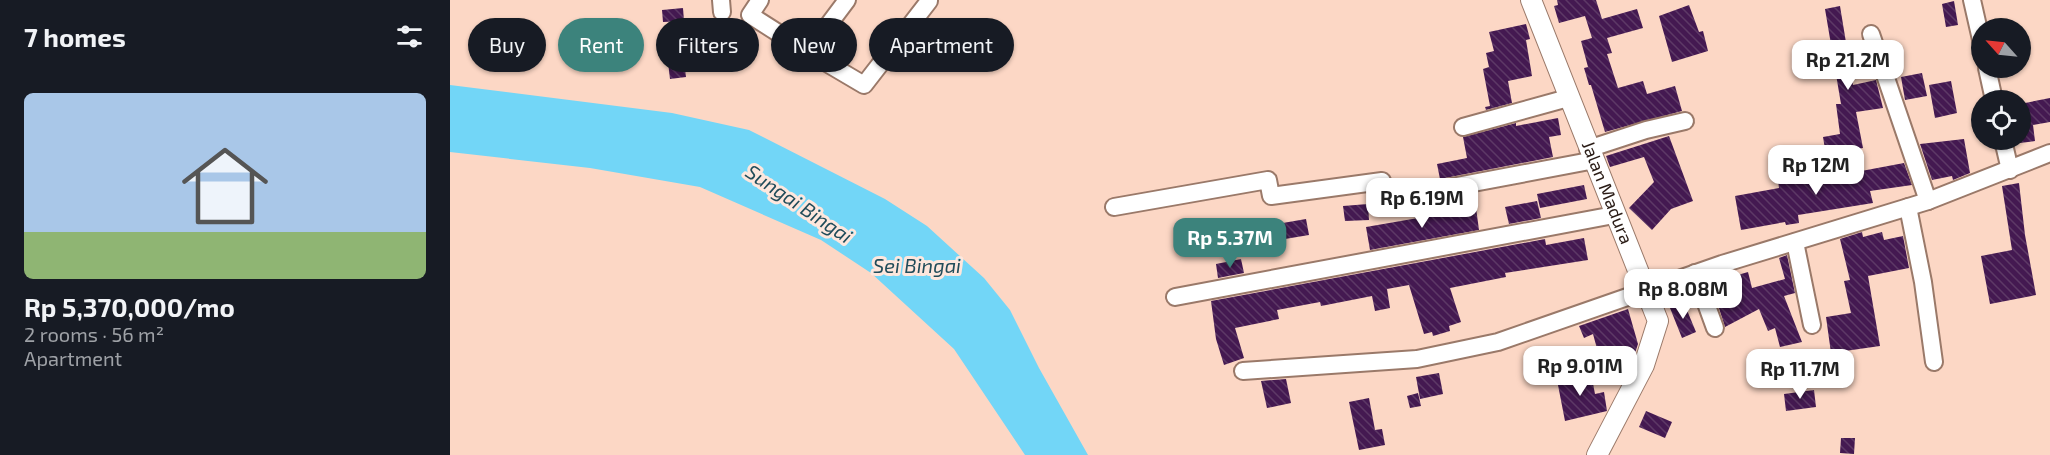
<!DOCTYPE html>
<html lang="en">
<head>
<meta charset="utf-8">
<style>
  body { margin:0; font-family:"Exo 2",sans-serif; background:#20242c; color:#f1f3f6; height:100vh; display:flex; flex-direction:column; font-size:22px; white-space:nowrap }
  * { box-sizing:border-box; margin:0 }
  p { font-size:20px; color:#9ea1a6 }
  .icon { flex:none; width:33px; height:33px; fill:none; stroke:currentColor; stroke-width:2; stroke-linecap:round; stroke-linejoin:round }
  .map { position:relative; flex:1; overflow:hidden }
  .details { display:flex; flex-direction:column; background:#171b24; width:450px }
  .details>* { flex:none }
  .guide { position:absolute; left:18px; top:18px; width:570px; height:54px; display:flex; gap:12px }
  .needle { width:39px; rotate:297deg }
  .buttons { position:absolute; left:1521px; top:18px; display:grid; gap:12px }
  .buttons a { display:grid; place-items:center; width:60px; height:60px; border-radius:50%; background:#171b24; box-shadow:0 2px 4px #0004; font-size:30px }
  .price { position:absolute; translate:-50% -51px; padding:0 14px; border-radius:12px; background:#fff; color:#222; font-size:20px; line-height:39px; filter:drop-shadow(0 2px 3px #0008) }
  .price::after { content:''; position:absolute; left:50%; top:36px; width:18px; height:14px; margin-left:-9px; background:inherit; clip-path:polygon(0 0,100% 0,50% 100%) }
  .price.current { background:#3c837c; color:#fff }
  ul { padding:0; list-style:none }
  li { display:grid; align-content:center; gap:12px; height:318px; padding:0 24px }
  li+li { border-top:2px solid #363941 }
  li span { display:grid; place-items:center; height:186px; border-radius:9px; color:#555 }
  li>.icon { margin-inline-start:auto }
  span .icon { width:108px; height:108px; fill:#fffc; stroke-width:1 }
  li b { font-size:26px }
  h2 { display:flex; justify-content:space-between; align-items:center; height:72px; padding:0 24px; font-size:26px }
  .tag { padding:0 21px; border-radius:27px; background:#171b24; box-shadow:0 2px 4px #0004; font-size:21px; line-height:54px }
  .tag.current { background:#3c837c; color:#fff }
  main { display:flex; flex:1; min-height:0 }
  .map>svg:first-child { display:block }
</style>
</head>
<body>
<main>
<section class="details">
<h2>7 homes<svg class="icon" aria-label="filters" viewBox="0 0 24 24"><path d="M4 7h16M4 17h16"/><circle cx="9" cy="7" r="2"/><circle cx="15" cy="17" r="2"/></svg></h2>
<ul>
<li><span style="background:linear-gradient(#a9c7e8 75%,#8fb573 0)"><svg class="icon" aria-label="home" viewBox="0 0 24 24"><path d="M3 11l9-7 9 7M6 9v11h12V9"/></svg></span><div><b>Rp 5,370,000/mo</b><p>2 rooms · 56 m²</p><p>Apartment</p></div></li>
</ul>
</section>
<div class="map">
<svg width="1600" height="455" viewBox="0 0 1600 455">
  <defs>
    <pattern id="building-back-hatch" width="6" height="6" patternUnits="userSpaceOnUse" patternTransform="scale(1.5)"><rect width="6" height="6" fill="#441951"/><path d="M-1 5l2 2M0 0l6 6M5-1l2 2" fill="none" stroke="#5d3966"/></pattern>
  </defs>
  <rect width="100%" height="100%" fill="#fcd7c5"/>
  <path fill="#72d6f7" d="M 0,85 L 222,113 L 299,130 L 435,199 L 477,226 L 534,278 L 560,310 L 589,368 L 638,455 L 575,455 L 504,349 L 421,273 L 371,240 L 250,187 L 140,168 L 0,152 Z"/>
  <g fill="url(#building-back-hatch)">
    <path d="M 1107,0 L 1146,0 L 1152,19 L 1187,9 L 1193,28 L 1157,38 L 1162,53 L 1157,54 L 1168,88 L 1193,81 L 1197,94 L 1225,86 L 1232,111 L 1155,132 L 1141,85 L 1139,85 L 1134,68 L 1138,67 L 1131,41 L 1142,38 L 1135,16 L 1109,23 L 1104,6 L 1108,5 Z"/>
    <path d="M 1504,1 L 1508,25 L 1496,27 L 1492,4 Z"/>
    <path d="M 1239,5 L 1249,32 L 1253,31 L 1258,51 L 1222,62 L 1209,16 Z"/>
    <path d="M 1390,6 L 1403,85 L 1426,80 L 1433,108 L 1406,112 L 1413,148 L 1376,155 L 1373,137 L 1390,134 L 1386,104 L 1391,104 L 1375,9 Z"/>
    <path d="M 233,8 L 234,21 L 213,22 L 212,10 Z"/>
    <path d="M 1076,24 L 1080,39 L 1076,40 L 1082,76 L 1058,81 L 1062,103 L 1036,110 L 1035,107 L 1040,106 L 1033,69 L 1039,67 L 1036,53 L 1044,51 L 1039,32 Z"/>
    <path d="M 233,52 L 236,77 L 220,79 L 217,54 Z"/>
    <path d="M 1472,73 L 1477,96 L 1455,100 L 1451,77 Z"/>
    <path d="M 1501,81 L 1507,113 L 1485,118 L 1479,85 Z"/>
    <path d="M 1600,98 L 1600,122 L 1583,125 L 1585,141 L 1570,143 L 1570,104 Z"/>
    <path d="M 1108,118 L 1111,135 L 1099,137 L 1103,157 L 990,179 L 987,164 L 1017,158 L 1013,137 L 1066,123 L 1066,126 Z"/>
    <path d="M 1219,136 L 1243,201 L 1221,209 L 1202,230 L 1179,208 L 1204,182 L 1194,157 L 1160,167 L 1156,156 Z"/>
    <path d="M 1514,139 L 1520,173 L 1503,180 L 1502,176 L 1482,180 L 1470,144 Z"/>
    <path d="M 1454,163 L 1462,185 L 1420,191 L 1423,203 L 1348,215 L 1349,223 L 1336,225 L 1335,222 L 1291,230 L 1285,196 L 1329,188 L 1328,181 L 1341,178 L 1342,184 Z"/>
    <path d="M 1569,183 L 1575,235 L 1586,295 L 1540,304 L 1531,256 L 1562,250 L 1552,186 Z"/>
    <path d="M 1134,185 L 1137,199 L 1090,208 L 1087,194 Z"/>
    <path d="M 1087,201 L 1091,218 L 1059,224 L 1055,207 Z"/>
    <path d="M 918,204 L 919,220 L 895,221 L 893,206 Z"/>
    <path d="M 1026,208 L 1029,230 L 920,250 L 916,227 Z"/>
    <path d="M 856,219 L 859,235 L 829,240 L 827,224 Z"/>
    <path d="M 1412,232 L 1413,237 L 1432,232 L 1434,240 L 1453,236 L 1459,268 L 1418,276 L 1430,346 L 1381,353 L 1376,317 L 1401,313 L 1394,281 L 1400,280 L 1390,239 Z"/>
    <path d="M 1134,238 L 1138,260 L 1055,273 L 1056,277 L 1000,288 L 1011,322 L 999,326 L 1000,331 L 983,336 L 982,332 L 974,334 L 959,285 L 937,289 L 940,308 L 925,311 L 922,296 L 871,306 L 870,302 L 827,310 L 829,319 L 785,328 L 794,358 L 774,365 L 766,339 L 761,301 L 1095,239 L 1096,245 Z"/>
    <path d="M 1337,255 L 1345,293 L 1334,296 L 1352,342 L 1330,347 L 1325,328 L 1318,331 L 1309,309 L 1275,327 L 1267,302 L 1285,293 L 1281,277 L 1298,272 L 1302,288 L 1335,279 L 1329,258 Z"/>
    <path d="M 791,259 L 794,273 L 768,278 L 766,264 Z"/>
    <path d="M 1234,303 L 1246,332 L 1232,338 L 1220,308 Z"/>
    <path d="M 1178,309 L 1188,344 L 1185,353 L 1172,357 L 1175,366 L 1163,370 L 1162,364 L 1152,367 L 1143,334 L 1134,338 L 1129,326 Z"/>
    <path d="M 989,373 L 993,394 L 970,399 L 966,377 Z"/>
    <path d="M 1141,373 L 1145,394 L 1154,392 L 1157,411 L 1115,421 L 1107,380 Z"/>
    <path d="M 836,379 L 841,403 L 817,408 L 811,381 Z"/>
    <path d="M 1364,390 L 1366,407 L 1336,411 L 1334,394 Z"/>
    <path d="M 968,393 L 971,406 L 960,408 L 957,396 Z"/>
    <path d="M 919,398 L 925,430 L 932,429 L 935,445 L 909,450 L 899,402 Z"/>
    <path d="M 1196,411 L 1222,422 L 1215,438 L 1189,427 Z"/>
    <path d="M 1391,438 L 1405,438 L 1404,454 L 1390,453 Z"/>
  </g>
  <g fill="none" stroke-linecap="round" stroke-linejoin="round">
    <defs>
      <g id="minor">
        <path d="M 271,0 L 272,12"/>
        <path d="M 310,0 L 300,15 L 358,52"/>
        <path d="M 397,0 L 358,52 L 414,85 L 479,1"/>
        <path d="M 1522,0 L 1532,44"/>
        <path d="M 1421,34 L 1478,201"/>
        <path d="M 1537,68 L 1544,100"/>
        <path d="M 1013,127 L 1118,98"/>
        <path d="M 1553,140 L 1560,170"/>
        <path d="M 1138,149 L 1196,130 L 1235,121"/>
        <path d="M 664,207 L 818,180 L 821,196 L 932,181 L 938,199 L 1145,160"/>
        <path d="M 1458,207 L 1473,282 L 1484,362"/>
        <path d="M 1345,242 L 1362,325"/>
        <path d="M 1245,273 L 1265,328"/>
        <path d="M 725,297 L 1164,215"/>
        <path d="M 793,371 L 967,359 L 1048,342 L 1272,264 L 1478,201 L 1600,153"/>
      </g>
      <g id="tertiary">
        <path id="s1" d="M 1081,0 L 1208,321 L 1194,365 L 1147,455"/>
      </g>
    </defs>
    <use href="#minor" stroke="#9a7969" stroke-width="20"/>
    <use href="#tertiary" stroke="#9a7969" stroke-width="22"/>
    <use href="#minor" stroke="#fff" stroke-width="16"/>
    <use href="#tertiary" stroke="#fff" stroke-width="20"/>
  </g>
  <g text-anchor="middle" stroke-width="6" stroke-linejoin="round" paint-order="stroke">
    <g font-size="18" fill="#2a1c16" stroke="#fee7dd">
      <text dy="6" stroke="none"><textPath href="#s1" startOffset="207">Jalan Madura</textPath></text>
    </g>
    <g font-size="20" font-style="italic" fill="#204c5a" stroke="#fee7dd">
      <text transform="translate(349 204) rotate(34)" y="7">Sungai Bingai</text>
      <text x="467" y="273">Sei Bingai</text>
    </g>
  </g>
</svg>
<div class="buttons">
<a><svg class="needle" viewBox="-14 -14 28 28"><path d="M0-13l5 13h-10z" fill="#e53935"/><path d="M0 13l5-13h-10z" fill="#9ea1a6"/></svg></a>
<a><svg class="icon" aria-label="locate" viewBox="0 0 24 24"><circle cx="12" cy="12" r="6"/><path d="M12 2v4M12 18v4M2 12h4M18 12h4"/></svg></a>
</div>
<b class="price" style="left:1398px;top:91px">Rp 21.2M</b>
<b class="price" style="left:1366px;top:196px">Rp 12M</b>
<b class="price" style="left:972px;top:229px">Rp 6.19M</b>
<b class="price current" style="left:780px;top:269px">Rp 5.37M</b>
<b class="price" style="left:1233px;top:320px">Rp 8.08M</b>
<b class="price" style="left:1130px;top:397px">Rp 9.01M</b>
<b class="price" style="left:1350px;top:400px">Rp 11.7M</b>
<div class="guide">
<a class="tag">Buy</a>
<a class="tag current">Rent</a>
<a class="tag">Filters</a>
<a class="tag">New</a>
<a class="tag">Apartment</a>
</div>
</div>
</main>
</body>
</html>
